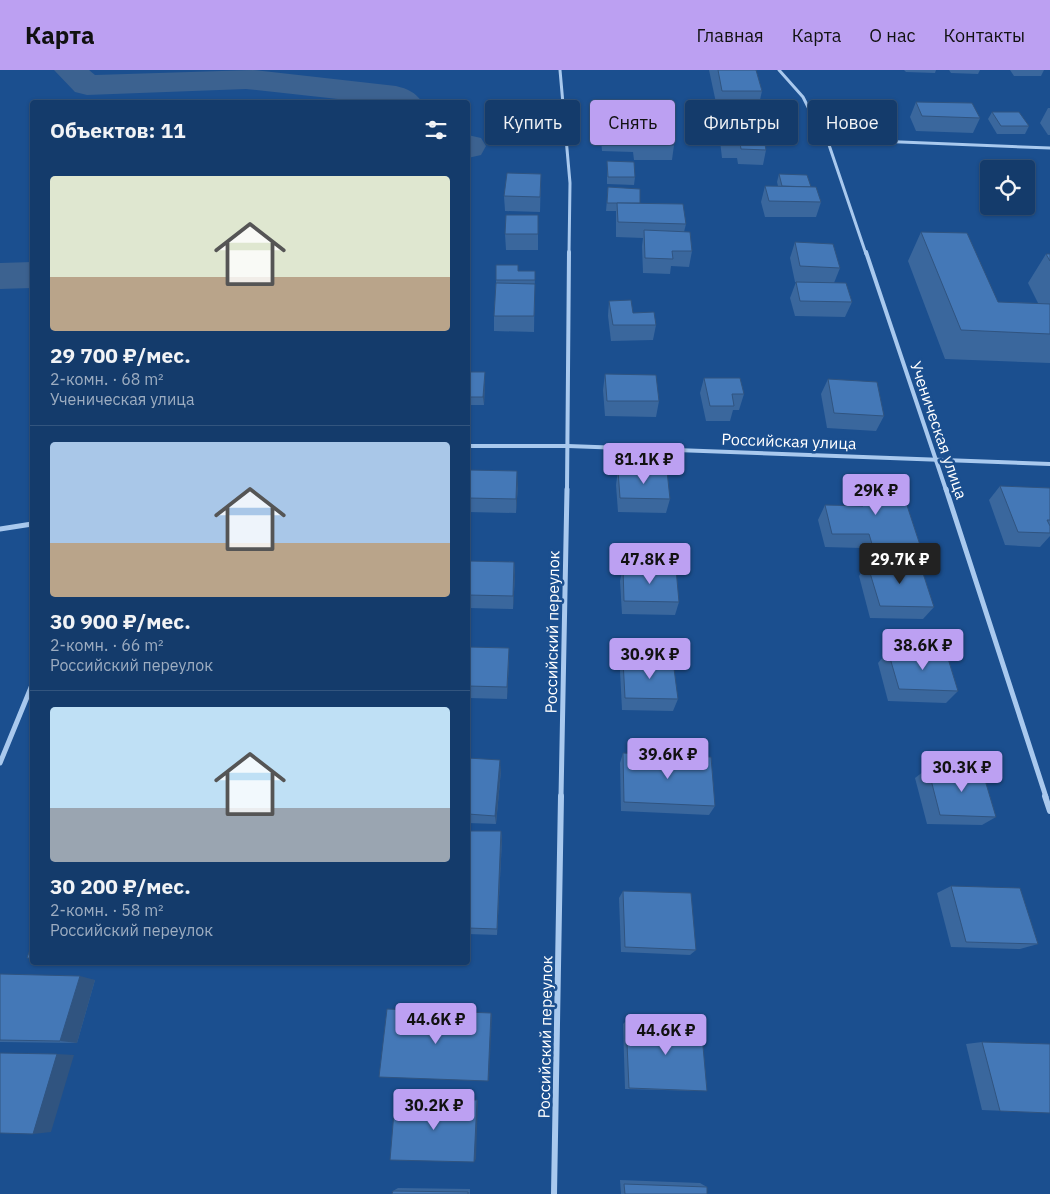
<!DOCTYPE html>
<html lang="ru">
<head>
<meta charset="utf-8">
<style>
  body { margin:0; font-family:"IBM Plex Sans",sans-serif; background:#1d4271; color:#f1f3f6; height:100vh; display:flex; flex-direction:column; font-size:19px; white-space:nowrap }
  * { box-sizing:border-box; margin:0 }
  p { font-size:16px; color:#9dadc1 }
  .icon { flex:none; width:28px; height:28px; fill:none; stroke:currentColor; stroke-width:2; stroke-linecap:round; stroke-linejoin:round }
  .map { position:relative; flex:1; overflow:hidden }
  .sheet { position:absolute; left:30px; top:30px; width:440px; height:865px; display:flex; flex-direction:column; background:#143b6b; border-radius:5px; box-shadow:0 1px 4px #0004,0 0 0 1px #33557e }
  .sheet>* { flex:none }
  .hud { position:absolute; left:485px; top:30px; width:475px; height:45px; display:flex; gap:10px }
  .fabs { position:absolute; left:980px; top:90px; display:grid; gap:10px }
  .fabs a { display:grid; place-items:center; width:55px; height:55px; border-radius:5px; background:#143b6b; box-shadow:0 1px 4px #0004,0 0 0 1px #33557e; font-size:25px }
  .price { position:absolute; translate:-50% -42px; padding:0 11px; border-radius:5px; background:#bca0f2; color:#111; font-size:16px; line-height:32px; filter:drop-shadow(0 1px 2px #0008) }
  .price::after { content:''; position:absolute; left:50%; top:30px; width:15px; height:11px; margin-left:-8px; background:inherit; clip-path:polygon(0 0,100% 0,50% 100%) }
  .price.selected { background:#222; color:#fff }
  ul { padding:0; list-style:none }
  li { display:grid; align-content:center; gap:10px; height:265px; padding:0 20px }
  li+li { border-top:1px solid #33557e }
  li span { display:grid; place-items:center; height:155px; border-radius:5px; color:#555 }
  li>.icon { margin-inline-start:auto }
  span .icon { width:90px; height:90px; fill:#fffc; stroke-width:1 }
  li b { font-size:21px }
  h2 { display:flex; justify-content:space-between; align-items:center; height:60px; padding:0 20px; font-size:21px }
  .chip { padding:0 18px; border-radius:5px; background:#143b6b; box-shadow:0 1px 4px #0004,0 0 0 1px #33557e; font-size:18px; line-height:45px }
  .chip.selected { background:#bca0f2; color:#111 }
  header { display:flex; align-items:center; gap:30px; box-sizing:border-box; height:70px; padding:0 25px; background:#bca0f2; color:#111 }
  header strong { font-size:24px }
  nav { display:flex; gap:28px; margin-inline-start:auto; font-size:18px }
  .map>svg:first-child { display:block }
</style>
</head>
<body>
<header>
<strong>Карта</strong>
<nav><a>Главная</a><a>Карта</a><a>О нас</a><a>Контакты</a></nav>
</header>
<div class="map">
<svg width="1050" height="1124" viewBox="0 0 1050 1124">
  <rect width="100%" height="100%" fill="#1b4f8f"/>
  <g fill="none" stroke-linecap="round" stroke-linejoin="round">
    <g fill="#3c6290" fill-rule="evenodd">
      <path d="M 54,0 L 89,0 L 95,5 L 253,0 L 396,16 C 408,19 415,22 422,32 L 365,32 L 246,19 L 87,25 L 75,22 Z"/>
      <path d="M 468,65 L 481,68 L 486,76 L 481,85 L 468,88 Z"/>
      <path d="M 32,192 L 32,218 L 0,219 L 0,193 Z"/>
    </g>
    <g stroke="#a9c9ee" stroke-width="3">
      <path d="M 560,0 L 570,113 L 569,184"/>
      <path d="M 779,0 L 803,27 L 817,55 L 827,69 L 866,184"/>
      <path d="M 827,69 L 1050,78"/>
    </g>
    <g stroke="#a9c9ee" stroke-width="4">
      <path d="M 866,182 L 946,420"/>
      <path d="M 468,376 L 568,376 L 1050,394"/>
      <path d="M 567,420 L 569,182"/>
    </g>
    <g stroke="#a9c9ee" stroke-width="5">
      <path d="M 946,419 L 1046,727"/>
      <path d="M 0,459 L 32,454"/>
      <path d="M 0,693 L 32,615"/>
      <path d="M 561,727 L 567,419"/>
    </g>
    <g stroke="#a9c9ee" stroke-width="6">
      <path d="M 1045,726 L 1050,741"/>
      <path d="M 554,1124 L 561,726"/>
    </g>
  </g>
  <g fill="#3a679d">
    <path d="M 709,0 L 756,0 L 762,21 L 757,43 L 718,42 Z"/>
    <path d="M 904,0 L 936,0 L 935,3 L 906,2 Z"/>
    <path d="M 949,0 L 980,0 L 978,4 L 951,3 Z"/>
    <path d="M 1010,0 L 1044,0 L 1041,6 L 1014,6 Z"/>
    <path d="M 916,32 L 980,48 L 973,63 L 916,61 L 910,47 Z"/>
    <path d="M 523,34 L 542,43 L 542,51 L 524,51 Z"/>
    <path d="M 859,35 L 891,51 L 889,59 L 862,58 L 857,43 Z"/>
    <path d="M 1048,38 L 1050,38 L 1050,65 L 1048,65 L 1040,53 Z"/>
    <path d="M 992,42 L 1029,56 L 1025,64 L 997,64 L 988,49 Z"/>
    <path d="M 602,55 L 674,75 L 672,90 L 634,90 L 633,82 L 602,81 L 601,70 Z"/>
    <path d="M 723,56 L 766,80 L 763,95 L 738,94 L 737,88 L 722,88 L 720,71 Z"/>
    <path d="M 607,91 L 635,107 L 634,115 L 607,114 Z"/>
    <path d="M 541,104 L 540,142 L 505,141 L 504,126 Z"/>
    <path d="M 779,104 L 811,117 L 821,132 L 816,147 L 765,147 L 761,132 L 765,116 L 778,116 L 777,112 Z"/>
    <path d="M 608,117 L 640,133 L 686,154 L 684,162 L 692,181 L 689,197 L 671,196 L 670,204 L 643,203 L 642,176 L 643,168 L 616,167 L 616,141 L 606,141 Z"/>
    <path d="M 538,145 L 538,180 L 506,180 L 505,164 Z"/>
    <path d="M 921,162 L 998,232 L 1038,233 L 1028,213 L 1046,184 L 1050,184 L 1050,293 L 945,289 L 908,191 Z"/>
    <path d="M 795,172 L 840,198 L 834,213 L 852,232 L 845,247 L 795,246 L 790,228 L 796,212 L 831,213 L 795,212 L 790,188 Z"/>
    <path d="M 496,195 L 518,201 L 535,201 L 534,262 L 494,261 L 494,246 L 496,213 Z"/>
    <path d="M 609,231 L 656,255 L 653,270 L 611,271 L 608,246 Z"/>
    <path d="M 468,302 L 485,310 L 484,335 L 468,335 Z"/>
    <path d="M 605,304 L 659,331 L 656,347 L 605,346 L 603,320 Z"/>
    <path d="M 704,308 L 744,324 L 739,340 L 733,340 L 730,351 L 706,351 L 700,323 Z"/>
    <path d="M 828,309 L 884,346 L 876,361 L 827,358 L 821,324 Z"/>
    <path d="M 618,400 L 670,429 L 666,443 L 618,442 L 616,415 Z"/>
    <path d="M 856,414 L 920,475 L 910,489 L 863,488 L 861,478 L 825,477 L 818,450 L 825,435 L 851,436 L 849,428 Z"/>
    <path d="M 518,415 L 516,443 L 468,442 L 468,416 Z"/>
    <path d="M 1000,416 L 1050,418 L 1050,466 L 1040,477 L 1005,475 L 989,430 Z"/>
    <path d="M 468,491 L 514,492 L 515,506 L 513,539 L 468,538 Z"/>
    <path d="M 867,493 L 934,537 L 923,549 L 870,548 L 859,506 Z"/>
    <path d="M 623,497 L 679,532 L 675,545 L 622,544 L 620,511 Z"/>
    <path d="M 468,577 L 509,578 L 509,590 L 507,629 L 468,628 Z"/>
    <path d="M 888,581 L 958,621 L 946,633 L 888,631 L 878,593 Z"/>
    <path d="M 623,590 L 678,629 L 673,641 L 622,640 L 620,601 Z"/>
    <path d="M 623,683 L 715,736 L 709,745 L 621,741 L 620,693 Z"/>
    <path d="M 468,688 L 501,700 L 496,754 L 468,753 Z"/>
    <path d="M 928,698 L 996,747 L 982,755 L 927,754 L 915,708 Z"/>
    <path d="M 468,761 L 501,761 L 502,770 L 497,865 L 468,864 Z"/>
    <path d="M 951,816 L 1038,874 L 1020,879 L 951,877 L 937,823 Z"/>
    <path d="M 623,821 L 696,880 L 690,885 L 621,882 L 619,828 Z"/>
    <path d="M 46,892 L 113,892 L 113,895 Z"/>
    <path d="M 0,904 L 95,910 L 77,973 L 0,972 Z"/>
    <path d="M 626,951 L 700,1021 L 625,1019 L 623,954 Z"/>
    <path d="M 982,972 L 1050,1043 L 982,1040 L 966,974 Z"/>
    <path d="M 620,1110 L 700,1113 L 707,1117 L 707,1124 L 621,1124 Z"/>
    <path d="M 398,1118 L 470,1119 L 470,1124 L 392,1124 L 393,1121 Z"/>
  </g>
  <g fill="#305480">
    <path d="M 485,302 L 485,310 L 484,335 L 483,327 Z"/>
    <path d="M 517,401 L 518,415 L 516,443 L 516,429 Z"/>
    <path d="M 514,492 L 515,506 L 513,539 L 513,526 Z"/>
    <path d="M 509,578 L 509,590 L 507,629 L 507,617 Z"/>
    <path d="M 500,690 L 501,700 L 496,754 L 495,746 Z"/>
    <path d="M 501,761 L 502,770 L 497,865 L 497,859 Z"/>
    <path d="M 105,892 L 113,892 L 113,895 Z"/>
    <path d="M 80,906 L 95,910 L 77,973 L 60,971 Z"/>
    <path d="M 491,943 L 492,945 L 489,1011 L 488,1011 Z"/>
    <path d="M 57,984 L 74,985 L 51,1062 L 33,1064 Z"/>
    <path d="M 477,1030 L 478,1030 L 476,1089 L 474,1092 Z"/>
  </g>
  <g fill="#4478b7" stroke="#305480">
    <path d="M 718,0 L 756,0 L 762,21 L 722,21 Z"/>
    <path d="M 916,32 L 972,33 L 980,48 L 922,46 Z"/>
    <path d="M 523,34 L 541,34 L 542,43 L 524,43 Z"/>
    <path d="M 859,35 L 885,36 L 891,51 L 865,50 Z"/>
    <path d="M 992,42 L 1019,42 L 1029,56 L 1001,56 Z"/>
    <path d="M 602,55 L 671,56 L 674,75 L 636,74 L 635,67 L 603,66 Z"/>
    <path d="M 723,56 L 762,57 L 766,80 L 741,79 L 740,73 L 725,72 Z"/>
    <path d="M 607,91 L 634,92 L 635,107 L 608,107 Z"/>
    <path d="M 507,103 L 541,104 L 540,127 L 504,126 Z"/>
    <path d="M 779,104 L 807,105 L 811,117 L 782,116 Z"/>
    <path d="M 765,116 L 816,117 L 821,132 L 769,131 Z"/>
    <path d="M 608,117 L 640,119 L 640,133 L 607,133 Z"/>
    <path d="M 617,133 L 683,134 L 686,154 L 618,152 Z"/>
    <path d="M 506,145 L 538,145 L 538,164 L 505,164 Z"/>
    <path d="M 644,160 L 690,162 L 692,181 L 672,181 L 673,189 L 645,188 Z"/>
    <path d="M 921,162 L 967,163 L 998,232 L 1050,234 L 1050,264 L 961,260 Z"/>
    <path d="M 795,172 L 833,174 L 840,198 L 800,196 Z"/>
    <path d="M 1046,184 L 1050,184 L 1050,191 Z"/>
    <path d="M 496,195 L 518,195 L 518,201 L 535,201 L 535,210 L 496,210 Z"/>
    <path d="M 796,212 L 846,213 L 852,232 L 800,231 Z"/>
    <path d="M 496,213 L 535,214 L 534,246 L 494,246 Z"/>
    <path d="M 631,230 L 633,243 L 654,242 L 656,255 L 613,255 L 609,231 Z"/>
    <path d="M 468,302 L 485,302 L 483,327 L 468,327 Z"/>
    <path d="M 605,304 L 656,305 L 659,331 L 607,331 Z"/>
    <path d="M 704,308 L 740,308 L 744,324 L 732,324 L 734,336 L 710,336 Z"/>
    <path d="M 828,309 L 877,312 L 884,346 L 834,343 Z"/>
    <path d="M 469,400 L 517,401 L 516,429 L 468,428 Z"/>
    <path d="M 618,400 L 667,401 L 670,429 L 620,428 Z"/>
    <path d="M 856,414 L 900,414 L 920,475 L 872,474 L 869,464 L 832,464 L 825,435 L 863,436 Z"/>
    <path d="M 1000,416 L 1050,418 L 1050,450 L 1047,450 L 1050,456 L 1050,463 L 1018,462 Z"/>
    <path d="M 468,491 L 514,492 L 513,526 L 468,525 Z"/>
    <path d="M 867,493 L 920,494 L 934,537 L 880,536 Z"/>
    <path d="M 623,497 L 676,499 L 679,532 L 624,531 Z"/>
    <path d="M 468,577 L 509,578 L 507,617 L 468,616 Z"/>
    <path d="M 888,581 L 946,582 L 958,621 L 899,619 Z"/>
    <path d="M 623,590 L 673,591 L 678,629 L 625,628 Z"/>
    <path d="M 623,683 L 711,687 L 715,736 L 624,732 Z"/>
    <path d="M 468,688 L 500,690 L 495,746 L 468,744 Z"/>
    <path d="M 928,698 L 982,700 L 996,747 L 940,745 Z"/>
    <path d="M 468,761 L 501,761 L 497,859 L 468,858 Z"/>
    <path d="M 951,816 L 1020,818 L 1038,874 L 966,872 Z"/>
    <path d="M 623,821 L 691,823 L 696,880 L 625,877 Z"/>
    <path d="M 32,874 L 32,888 L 27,888 Z"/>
    <path d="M 0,904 L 80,906 L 60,971 L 0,970 Z"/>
    <path d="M 387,939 L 491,943 L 488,1011 L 379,1007 Z"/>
    <path d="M 626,951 L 701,954 L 707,1021 L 629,1018 Z"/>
    <path d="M 982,972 L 1050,974 L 1050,1043 L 1000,1041 Z"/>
    <path d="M 0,983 L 57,984 L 33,1064 L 0,1063 Z"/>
    <path d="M 395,1030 L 477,1030 L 474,1092 L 390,1090 Z"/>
    <path d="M 624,1114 L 707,1117 L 707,1124 L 625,1124 Z"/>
    <path d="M 393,1121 L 468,1122 L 468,1124 L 392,1124 Z"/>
  </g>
  <g text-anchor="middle" stroke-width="5" stroke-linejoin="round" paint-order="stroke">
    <g font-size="16" fill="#fff" stroke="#1b4f8f">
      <text transform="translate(939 360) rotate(71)" y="6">Ученическая улица</text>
      <text transform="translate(789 371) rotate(2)" y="6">Российская улица</text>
      <text transform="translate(552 562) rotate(-89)" y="6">Российский переулок</text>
      <text transform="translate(545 967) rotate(-89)" y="6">Российский переулок</text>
    </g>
  </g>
</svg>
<div class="fabs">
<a><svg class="icon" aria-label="locate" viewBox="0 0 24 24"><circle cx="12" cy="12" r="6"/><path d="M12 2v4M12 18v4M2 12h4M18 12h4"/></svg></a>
</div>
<b class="price" style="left:644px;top:415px">81.1K ₽</b>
<b class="price" style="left:876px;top:446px">29K ₽</b>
<b class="price" style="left:650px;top:515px">47.8K ₽</b>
<b class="price selected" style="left:900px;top:515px">29.7K ₽</b>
<b class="price" style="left:923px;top:601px">38.6K ₽</b>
<b class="price" style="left:650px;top:610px">30.9K ₽</b>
<b class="price" style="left:668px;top:710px">39.6K ₽</b>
<b class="price" style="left:962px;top:723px">30.3K ₽</b>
<b class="price" style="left:436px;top:975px">44.6K ₽</b>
<b class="price" style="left:666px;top:986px">44.6K ₽</b>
<b class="price" style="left:434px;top:1061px">30.2K ₽</b>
<div class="hud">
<a class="chip">Купить</a>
<a class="chip selected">Снять</a>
<a class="chip">Фильтры</a>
<a class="chip">Новое</a>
</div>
<section class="sheet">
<h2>Объектов: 11<svg class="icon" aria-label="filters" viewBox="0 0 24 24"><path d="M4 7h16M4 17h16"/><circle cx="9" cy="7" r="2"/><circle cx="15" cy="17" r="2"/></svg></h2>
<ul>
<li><span style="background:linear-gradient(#dfe7d0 65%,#b9a48a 0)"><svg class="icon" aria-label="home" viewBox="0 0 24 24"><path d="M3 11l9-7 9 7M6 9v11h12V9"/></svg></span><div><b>29 700 ₽/мес.</b><p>2-комн. · 68 m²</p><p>Ученическая улица</p></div></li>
<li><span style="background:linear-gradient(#a9c7e8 65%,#b9a48a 0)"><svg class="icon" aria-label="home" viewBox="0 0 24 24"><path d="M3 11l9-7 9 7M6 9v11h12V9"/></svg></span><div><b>30 900 ₽/мес.</b><p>2-комн. · 66 m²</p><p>Российский переулок</p></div></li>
<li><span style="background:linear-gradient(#bfe0f5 65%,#9aa5b1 0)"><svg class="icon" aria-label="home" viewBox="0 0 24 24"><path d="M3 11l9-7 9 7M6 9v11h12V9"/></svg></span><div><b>30 200 ₽/мес.</b><p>2-комн. · 58 m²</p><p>Российский переулок</p></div></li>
</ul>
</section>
</div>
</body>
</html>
